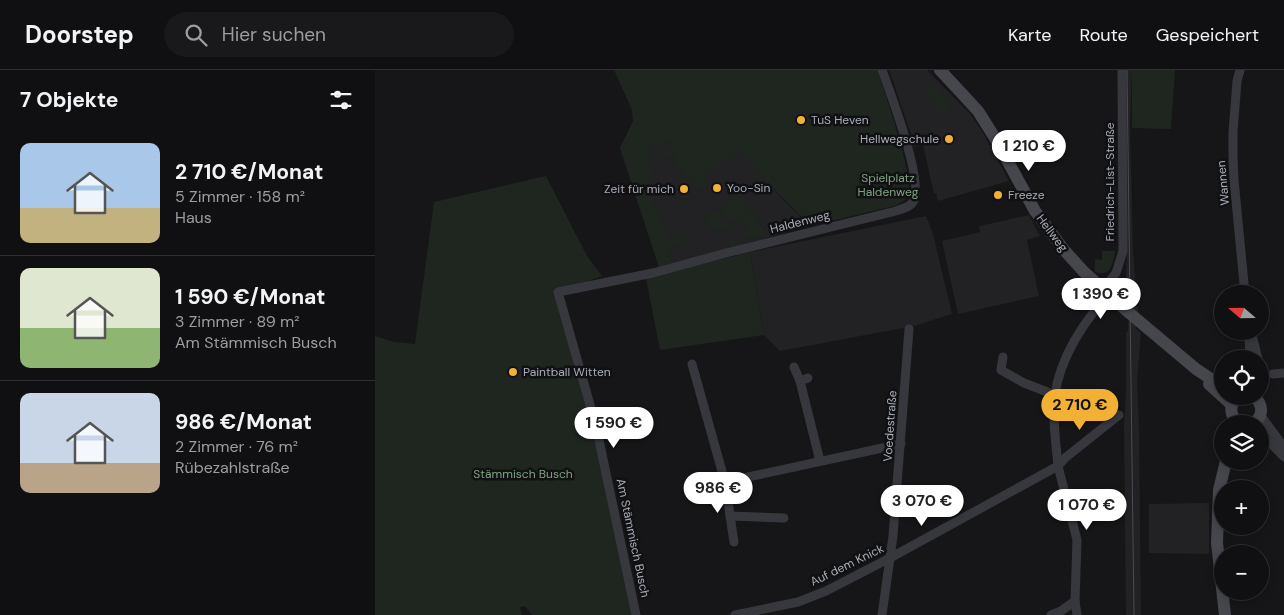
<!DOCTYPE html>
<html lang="de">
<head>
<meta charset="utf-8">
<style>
  body { margin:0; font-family:"DM Sans",sans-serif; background:#19191b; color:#f1f3f6; height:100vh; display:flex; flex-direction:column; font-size:19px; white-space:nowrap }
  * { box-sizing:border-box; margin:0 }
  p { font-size:16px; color:#9c9d9f }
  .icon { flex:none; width:28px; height:28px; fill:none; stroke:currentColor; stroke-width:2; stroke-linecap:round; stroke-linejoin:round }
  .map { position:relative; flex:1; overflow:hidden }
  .panel { display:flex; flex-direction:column; background:#101012; width:375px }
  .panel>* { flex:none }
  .needle { width:32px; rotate:290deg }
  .fabs { position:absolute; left:839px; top:215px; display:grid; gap:10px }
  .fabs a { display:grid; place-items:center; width:55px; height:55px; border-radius:50%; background:#101012; box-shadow:0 2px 8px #0003,0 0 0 1px #303032; font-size:25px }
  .price { position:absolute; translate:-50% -42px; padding:0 11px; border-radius:18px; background:#fff; color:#222; font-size:16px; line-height:32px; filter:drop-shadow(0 1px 2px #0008) }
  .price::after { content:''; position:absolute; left:50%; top:30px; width:15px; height:11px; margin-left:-8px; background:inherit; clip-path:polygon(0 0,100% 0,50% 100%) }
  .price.current { background:#f2b134; color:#111 }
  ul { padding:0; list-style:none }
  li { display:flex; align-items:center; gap:15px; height:125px; padding:0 20px }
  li+li { border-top:1px solid #303032 }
  li span { display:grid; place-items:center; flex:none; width:140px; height:100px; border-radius:10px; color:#555 }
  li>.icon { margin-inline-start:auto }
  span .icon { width:60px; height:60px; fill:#fffc; stroke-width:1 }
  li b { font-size:21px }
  h2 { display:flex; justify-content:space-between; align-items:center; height:60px; padding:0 20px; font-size:21px }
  header { display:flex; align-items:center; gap:30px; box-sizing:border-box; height:70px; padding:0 25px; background:#101012; border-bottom:1px solid #303032 }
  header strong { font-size:24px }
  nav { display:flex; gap:28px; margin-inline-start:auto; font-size:18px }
  .search { width:350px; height:45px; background:#19191b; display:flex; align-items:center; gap:12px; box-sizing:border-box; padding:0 18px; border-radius:28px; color:#9c9d9f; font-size:19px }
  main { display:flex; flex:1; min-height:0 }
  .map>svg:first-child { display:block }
</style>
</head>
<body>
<header>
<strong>Doorstep</strong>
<div class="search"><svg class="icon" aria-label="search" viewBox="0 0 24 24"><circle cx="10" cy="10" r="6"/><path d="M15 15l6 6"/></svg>Hier suchen</div>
<nav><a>Karte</a><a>Route</a><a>Gespeichert</a></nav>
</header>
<main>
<section class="panel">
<h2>7 Objekte<svg class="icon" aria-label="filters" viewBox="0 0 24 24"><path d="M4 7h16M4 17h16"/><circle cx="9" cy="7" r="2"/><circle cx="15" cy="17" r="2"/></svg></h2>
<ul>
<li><span style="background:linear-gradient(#a9c7e8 65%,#c2b280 0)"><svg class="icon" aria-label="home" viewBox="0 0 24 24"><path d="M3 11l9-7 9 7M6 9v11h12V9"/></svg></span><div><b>2 710 €/Monat</b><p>5 Zimmer · 158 m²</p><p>Haus</p></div></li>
<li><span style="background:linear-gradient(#dfe7d0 60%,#8fb573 0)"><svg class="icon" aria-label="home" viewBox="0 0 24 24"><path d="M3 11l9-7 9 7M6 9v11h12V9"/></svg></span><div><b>1 590 €/Monat</b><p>3 Zimmer · 89 m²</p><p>Am Stämmisch Busch</p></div></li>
<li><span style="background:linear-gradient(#c9d6e8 70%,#b9a48a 0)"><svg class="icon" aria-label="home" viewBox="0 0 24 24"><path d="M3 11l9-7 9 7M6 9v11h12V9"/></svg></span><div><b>986 €/Monat</b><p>2 Zimmer · 76 m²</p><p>Rübezahlstraße</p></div></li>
</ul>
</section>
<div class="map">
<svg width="909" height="545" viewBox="0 0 909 545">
  <rect width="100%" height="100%" fill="#161618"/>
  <g fill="#222225">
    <path d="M 514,0 L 552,0 L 595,44 L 607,61 L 634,111 L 563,131 L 561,123 L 559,124 L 548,75 L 538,77 L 536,64 Z"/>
    <path d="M 751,0 L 757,0 L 755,59 L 758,181 L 763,241 L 761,259 L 766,263 L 762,310 L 764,360 L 766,545 L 751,545 L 749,355 L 751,324 L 751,262 L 753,261 L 754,232 L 748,227 L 750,224 L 752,185 Z"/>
    <path d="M 312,25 L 416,138 L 435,156 L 284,197 L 245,78 Z"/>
    <path d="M 654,145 L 665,166 L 652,170 L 664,226 L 583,244 L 567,171 L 605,162 L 604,156 Z"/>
    <path d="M 551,146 L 558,164 L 577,244 L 539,256 L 405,281 L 389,265 L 375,182 Z"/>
    <path d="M 834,433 L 834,484 L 774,483 L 774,434 Z"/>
  </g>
  <g fill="#1e261f">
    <path d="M 239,0 L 502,0 C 509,19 539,108 534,124 C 531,131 525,133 519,136 L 435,156 L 362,81 L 329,109 L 333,114 L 323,122 L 299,93 L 303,89 L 297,83 L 286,91 L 286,83 L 299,76 L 298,68 C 286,73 279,77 273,90 L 278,96 L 272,122 L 295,169 L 312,162 L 316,170 L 293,180 L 296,193 L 355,177 L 354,170 L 358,169 L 365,175 L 284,197 L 245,78 L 258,51 L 257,40 Z"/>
    <path d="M 757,0 L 800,0 L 796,59 L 757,58 Z"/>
    <path d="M 558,14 L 576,34 L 573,41 L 565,44 L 558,37 L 549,21 Z"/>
    <path d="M 171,106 L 212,186 L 227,206 L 181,224 L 227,387 L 260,545 L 157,545 L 150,536 L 145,537 L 147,545 L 0,545 L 0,266 L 19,272 L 40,274 L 59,132 Z"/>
    <path d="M 363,123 L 392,164 L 375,169 L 362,156 L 363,154 L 372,162 L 375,159 L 371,155 L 369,157 L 360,148 L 355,152 L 345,139 Z"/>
    <path d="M 339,138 L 355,158 L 340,160 L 328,146 Z"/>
    <path d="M 727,181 L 740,181 C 738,193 736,208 720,202 L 720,189 L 727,190 Z"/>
    <path d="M 375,182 L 389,265 L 285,280 L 271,208 Z"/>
  </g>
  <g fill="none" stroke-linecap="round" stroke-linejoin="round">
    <g stroke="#37383d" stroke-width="9">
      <path d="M 865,0 L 862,11 L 858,62 L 858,87 L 859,110 L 870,224"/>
      <path d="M 728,219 L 741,203 L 748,181 L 747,0"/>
      <path d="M 876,261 L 883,289"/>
      <path d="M 874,266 L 875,289"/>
      <path d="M 628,287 L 626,300 L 649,313 L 680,325"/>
      <path d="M 317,294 L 350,412 L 526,374"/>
      <path d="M 419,297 L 425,311 L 433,308"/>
      <path d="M 898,304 L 909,303"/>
      <path d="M 425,311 L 445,391"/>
      <path d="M 885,345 L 909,377"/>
      <path d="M 885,362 L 909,387"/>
      <path d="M 350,412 L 359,472"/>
      <path d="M 355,446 L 409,448"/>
      <path d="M 261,545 L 221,356 L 183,222 L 278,203 L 355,182 L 517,142 C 524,140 534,138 538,132 C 550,114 515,22 507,0"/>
      <path d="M 360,545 L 423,532 L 451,521 L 515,488 L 683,396 C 681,373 677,349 680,326 C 684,289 709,251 734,224"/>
      <path d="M 507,545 L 518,466 L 534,259"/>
      <path d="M 676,545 L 686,541 L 700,531"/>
      <path d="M 702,545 L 700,531 L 702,470 L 683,396 L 690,388 L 744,345"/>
    </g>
    <g stroke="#45474d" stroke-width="12">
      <path d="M 565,0 L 603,41 L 620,68 L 660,141 L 689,180 L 709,202 L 752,241 L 821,299 L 848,317"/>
      <path d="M 834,314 L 857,335"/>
      <path d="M 864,326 C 853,334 854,346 865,354"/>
      <path d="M 877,354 C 889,347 889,334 878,326"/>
      <path d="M 850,545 L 842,473 L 844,420 L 851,391"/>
    </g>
    <path stroke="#4a4c52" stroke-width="1" d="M 752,0 L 759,545"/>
  </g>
  <g fill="#f2b134" stroke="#111113" stroke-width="2">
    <circle cx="426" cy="50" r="5"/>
    <circle cx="574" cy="69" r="5"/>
    <circle cx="342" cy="118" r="5"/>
    <circle cx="309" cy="119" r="5"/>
    <circle cx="623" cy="125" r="5"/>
    <circle cx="138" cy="302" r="5"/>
  </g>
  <g text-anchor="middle" stroke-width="5" stroke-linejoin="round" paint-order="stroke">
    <g font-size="12" fill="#a8adb8" stroke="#111113" text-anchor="start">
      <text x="436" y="54">TuS Heven</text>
      <text x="564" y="73" text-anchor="end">Hellwegschule</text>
      <text x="352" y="122">Yoo-Sin</text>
      <text x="299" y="123" text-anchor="end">Zeit für mich</text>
      <text x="633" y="129">Freeze</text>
      <text x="148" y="306">Paintball Witten</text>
    </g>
    <g font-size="12" fill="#7fa381" stroke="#111113">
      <text x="513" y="112">Spielplatz<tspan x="513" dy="14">Haldenweg</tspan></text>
      <text x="148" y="408">Stämmisch Busch</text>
    </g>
    <g font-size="12" fill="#a8adb8" stroke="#111113">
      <text transform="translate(735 112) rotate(-90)" y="4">Friedrich-List-Straße</text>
      <text transform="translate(848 113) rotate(-95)" y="4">Wannen</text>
      <text transform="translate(425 152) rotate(-14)" y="4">Haldenweg</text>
      <text transform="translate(677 163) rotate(53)" y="4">Hellweg</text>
      <text transform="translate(515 356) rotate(-86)" y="4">Voedestraße</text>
      <text transform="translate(258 468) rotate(78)" y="4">Am Stämmisch Busch</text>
      <text transform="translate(472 495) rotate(-26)" y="4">Auf dem Knick</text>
    </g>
  </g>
</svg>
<div class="fabs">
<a><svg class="needle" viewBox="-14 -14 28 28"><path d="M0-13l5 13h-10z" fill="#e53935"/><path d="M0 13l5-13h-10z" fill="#9c9d9f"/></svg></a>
<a><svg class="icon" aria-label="locate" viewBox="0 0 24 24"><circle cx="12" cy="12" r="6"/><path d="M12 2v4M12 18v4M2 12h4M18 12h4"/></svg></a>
<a><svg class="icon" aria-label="layers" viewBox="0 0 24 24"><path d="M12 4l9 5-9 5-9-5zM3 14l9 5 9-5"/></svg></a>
<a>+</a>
<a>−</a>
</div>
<b class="price" style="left:654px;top:102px">1 210 €</b>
<b class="price" style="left:726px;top:250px">1 390 €</b>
<b class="price current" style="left:705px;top:361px">2 710 €</b>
<b class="price" style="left:239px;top:379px">1 590 €</b>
<b class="price" style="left:343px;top:444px">986 €</b>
<b class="price" style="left:547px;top:457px">3 070 €</b>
<b class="price" style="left:712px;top:461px">1 070 €</b>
</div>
</main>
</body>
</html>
